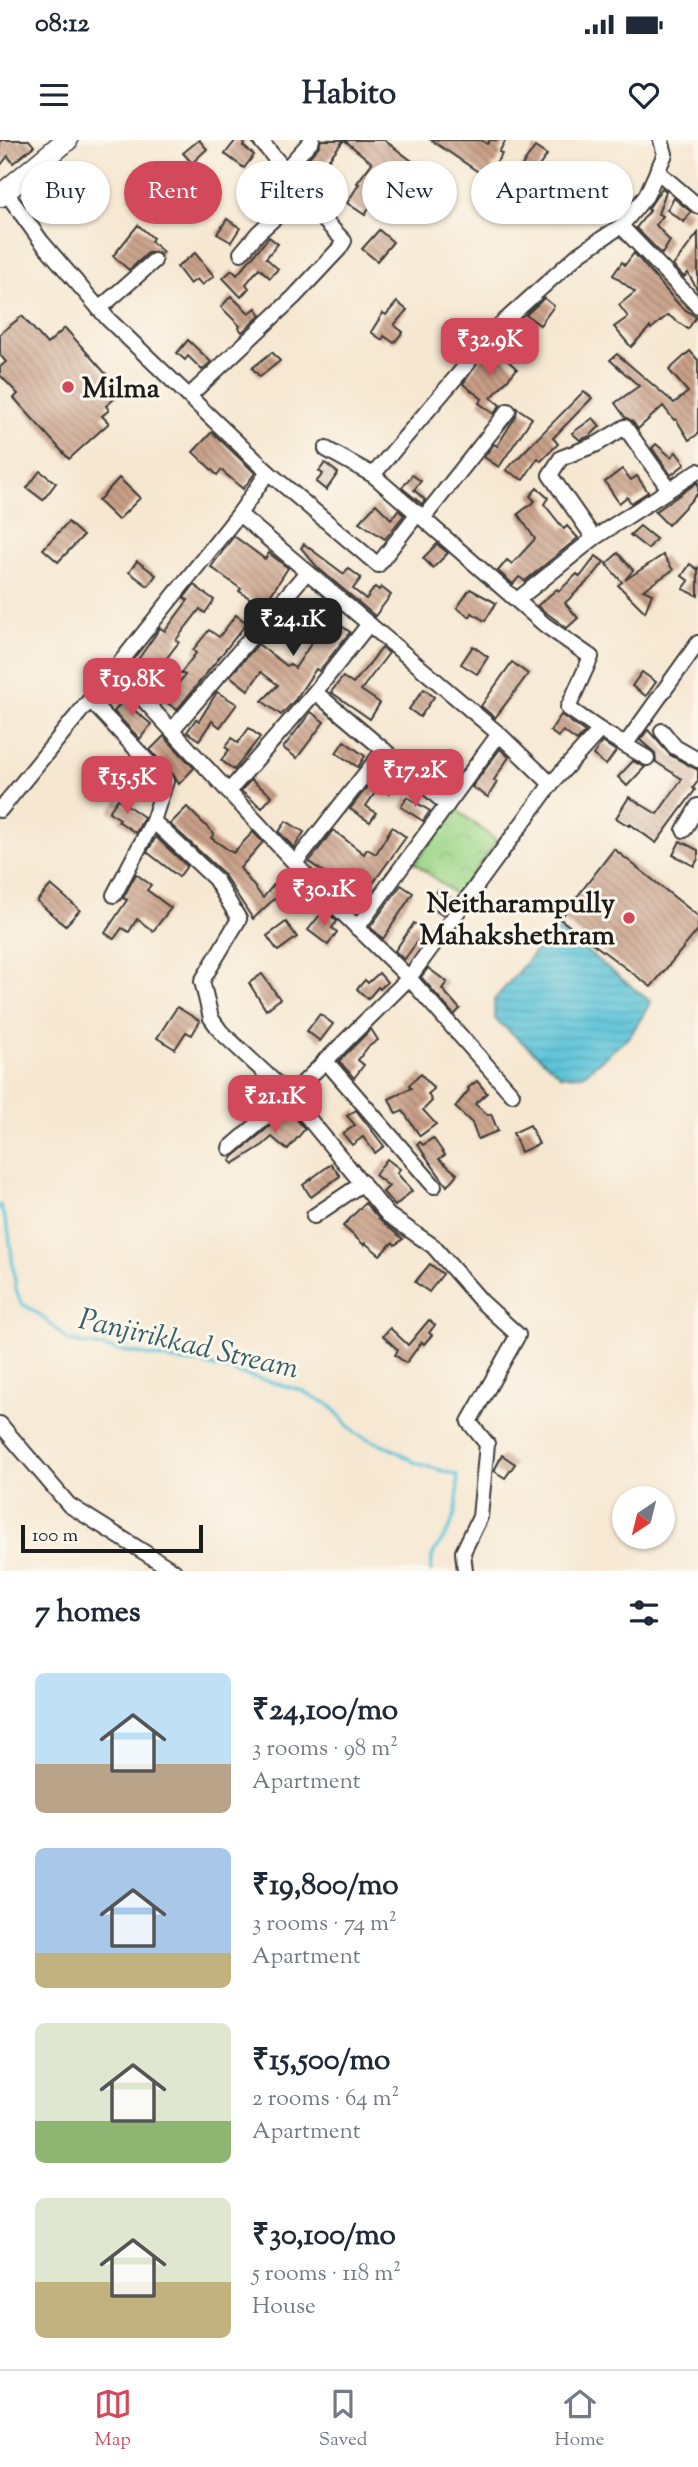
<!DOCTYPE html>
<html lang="en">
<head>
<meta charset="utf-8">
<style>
  body { margin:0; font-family:"Sorts Mill Goudy",serif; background:#f2f2f3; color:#1f2937; height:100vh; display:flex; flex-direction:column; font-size:26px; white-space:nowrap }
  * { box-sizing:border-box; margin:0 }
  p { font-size:23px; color:#747a83 }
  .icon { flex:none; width:38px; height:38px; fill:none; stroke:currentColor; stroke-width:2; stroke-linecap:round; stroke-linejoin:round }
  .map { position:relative; height:1431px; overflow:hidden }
  .drawer { display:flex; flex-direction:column; background:#fff; flex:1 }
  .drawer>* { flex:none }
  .banner { position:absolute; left:21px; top:21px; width:656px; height:63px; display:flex; gap:14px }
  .needle { width:46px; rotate:215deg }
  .controls { position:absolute; left:612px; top:1346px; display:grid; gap:14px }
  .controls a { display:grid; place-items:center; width:63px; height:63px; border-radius:50%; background:#fff; box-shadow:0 2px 5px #0004; font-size:35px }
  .scale { position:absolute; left:21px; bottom:18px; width:182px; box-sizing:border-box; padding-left:7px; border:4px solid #1c1c1c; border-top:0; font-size:19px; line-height:24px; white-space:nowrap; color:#1c1c1c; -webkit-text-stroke:5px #fbf7ec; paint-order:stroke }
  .price { position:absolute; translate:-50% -60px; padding:0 16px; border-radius:14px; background:#d1495b; color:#fff; font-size:23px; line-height:46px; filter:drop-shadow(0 2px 4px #0008) }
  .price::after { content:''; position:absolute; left:50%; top:42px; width:21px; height:16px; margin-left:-10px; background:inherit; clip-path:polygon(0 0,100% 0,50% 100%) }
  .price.selected { background:#222; color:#fff }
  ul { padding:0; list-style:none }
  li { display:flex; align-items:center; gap:21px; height:175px; padding:0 35px }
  li span { display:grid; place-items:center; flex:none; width:196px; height:140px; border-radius:10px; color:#555 }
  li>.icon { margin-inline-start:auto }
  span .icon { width:84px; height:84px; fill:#fffc; stroke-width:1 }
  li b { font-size:30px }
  h2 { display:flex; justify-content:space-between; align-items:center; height:84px; padding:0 35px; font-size:30px }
  .pill { padding:0 24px; border-radius:32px; background:#fff; box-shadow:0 2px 5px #0004; font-size:24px; line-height:63px }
  .pill.selected { background:#d1495b; color:#fff }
  .status { display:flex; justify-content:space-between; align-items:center; height:49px; padding:0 35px; background:#fff; direction:ltr }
  .status svg { height:19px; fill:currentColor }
  header { display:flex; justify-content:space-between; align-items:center; height:91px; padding:0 35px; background:#fff; font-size:32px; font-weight:700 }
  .tab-bar { display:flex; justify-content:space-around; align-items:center; height:98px; border-top:2px solid #e0e1e3; background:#fff; font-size:19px; color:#747a83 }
  .tab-bar a { display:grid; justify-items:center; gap:4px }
  .tab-bar .selected { color:#d1495b }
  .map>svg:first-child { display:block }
</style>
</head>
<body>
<div class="status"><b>08:12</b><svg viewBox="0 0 49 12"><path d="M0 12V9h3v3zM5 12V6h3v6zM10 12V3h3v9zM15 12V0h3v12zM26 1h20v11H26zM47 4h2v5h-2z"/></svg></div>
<header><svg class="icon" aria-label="menu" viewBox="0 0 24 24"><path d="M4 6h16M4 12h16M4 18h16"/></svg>Habito<svg class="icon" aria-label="heart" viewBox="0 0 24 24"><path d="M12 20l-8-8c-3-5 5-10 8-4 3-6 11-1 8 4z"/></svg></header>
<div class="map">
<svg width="698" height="1431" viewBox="0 0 698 1431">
  <defs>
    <pattern id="park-crowns" width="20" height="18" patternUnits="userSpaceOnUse" patternTransform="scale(1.75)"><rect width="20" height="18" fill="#9dd688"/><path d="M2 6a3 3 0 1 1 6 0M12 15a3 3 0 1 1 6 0" fill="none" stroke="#87b775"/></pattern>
    <pattern id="water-rules" width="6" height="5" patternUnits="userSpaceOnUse" patternTransform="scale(1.75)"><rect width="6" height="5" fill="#5cc3d9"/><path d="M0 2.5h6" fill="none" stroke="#4fa7ba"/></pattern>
    <pattern id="building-back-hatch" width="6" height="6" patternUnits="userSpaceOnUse" patternTransform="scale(1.75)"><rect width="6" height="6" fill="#c99f87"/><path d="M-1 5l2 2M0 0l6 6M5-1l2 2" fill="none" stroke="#a2816e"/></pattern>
  </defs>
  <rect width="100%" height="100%" fill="#fbf7ec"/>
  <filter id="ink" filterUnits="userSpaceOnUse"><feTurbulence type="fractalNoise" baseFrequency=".0143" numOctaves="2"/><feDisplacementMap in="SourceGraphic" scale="14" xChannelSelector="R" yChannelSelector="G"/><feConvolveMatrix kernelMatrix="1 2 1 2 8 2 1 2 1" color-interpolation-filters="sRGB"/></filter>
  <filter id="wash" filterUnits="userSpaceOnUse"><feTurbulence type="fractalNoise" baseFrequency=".00686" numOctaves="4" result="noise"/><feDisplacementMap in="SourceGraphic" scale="28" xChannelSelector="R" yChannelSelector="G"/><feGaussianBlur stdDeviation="1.57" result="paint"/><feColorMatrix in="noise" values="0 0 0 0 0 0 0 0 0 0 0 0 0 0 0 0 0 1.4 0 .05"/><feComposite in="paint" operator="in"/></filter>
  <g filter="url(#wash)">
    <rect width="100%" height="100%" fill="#f6e7d1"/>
    <path fill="url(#park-crowns)" stroke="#5c7952" stroke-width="2" d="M 456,669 L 497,701 L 456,755 L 415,723 Z"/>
    <path fill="url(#water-rules)" stroke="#3c707a" stroke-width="2" d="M 556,787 L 651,862 L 630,896 L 583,935 L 562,936 L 495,879 L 494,860 Z"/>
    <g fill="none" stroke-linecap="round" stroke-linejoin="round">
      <path stroke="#5cc3d9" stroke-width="3.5" d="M 0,1065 L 9,1093 L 16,1150 L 21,1163 L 40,1175 L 69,1201 L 184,1222 L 205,1224 L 300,1250 L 330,1265 L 355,1293 L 396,1311 L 416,1323 L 457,1335 C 459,1355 457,1378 445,1396 C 434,1413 432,1408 431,1431"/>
    </g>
    <g id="blocks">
      <g fill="url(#building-back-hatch)">
        <path d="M 0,0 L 29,0 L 34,6 L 13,23 L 8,16 L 0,26 Z"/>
        <path d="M 199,0 L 207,9 L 192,23 L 183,13 Z"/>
        <path d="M 236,0 L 246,0 L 243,6 L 254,15 L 244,28 L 225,14 Z"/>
        <path d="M 321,0 L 384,0 L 416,24 L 386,64 L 376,57 L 365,75 L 347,63 L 359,44 L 357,43 L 372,23 L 344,0 L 307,46 L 297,31 L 319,6 Z"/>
        <path d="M 431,0 L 481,0 L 487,4 L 490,0 L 506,0 L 499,12 L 502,14 L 486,37 Z"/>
        <path d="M 535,7 L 547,15 L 522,50 L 511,41 Z"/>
        <path d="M 83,24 L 108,51 L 90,68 L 65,41 Z"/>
        <path d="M 578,30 L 597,44 L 589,55 L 570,42 Z"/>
        <path d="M 141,44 L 154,58 L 142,70 L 129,56 Z"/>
        <path d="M 662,48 L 666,51 L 658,74 L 663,76 L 656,85 L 670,101 L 662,114 L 636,88 L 650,70 L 648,69 Z"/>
        <path d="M 193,55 L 206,66 L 197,78 L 183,67 Z"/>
        <path d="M 674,58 L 691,72 L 684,82 L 667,70 Z"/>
        <path d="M 227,79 L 240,88 L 231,102 L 217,94 Z"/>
        <path d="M 138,85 L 153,98 L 151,101 L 163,112 L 161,114 L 153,112 L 148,113 L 129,130 L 113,116 Z"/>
        <path d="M 379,90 L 393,102 L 377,121 L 362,109 Z"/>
        <path d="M 698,93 L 698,151 L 688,133 L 684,137 L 673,126 Z"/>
        <path d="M 269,97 L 278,104 L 266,118 L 278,129 L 270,138 L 259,128 L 246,144 L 249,148 L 241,157 L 223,138 L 232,130 L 237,135 Z"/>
        <path d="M 195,113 L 214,136 L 202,145 L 197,139 L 190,144 L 177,127 Z"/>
        <path d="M 634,113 L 680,166 L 696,177 L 688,189 L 668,175 L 651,189 L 650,187 L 631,207 L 614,187 L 628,177 L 619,165 L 635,152 L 613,135 L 622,122 L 625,125 Z"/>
        <path d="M 231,156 L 249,173 L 256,168 L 261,175 L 242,192 L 239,188 L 240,186 L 221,167 Z"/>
        <path d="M 544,158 L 554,166 L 540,185 L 526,175 Z"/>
        <path d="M 397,162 L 407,170 L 394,185 L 403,192 L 394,203 L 384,196 L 382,200 L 371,192 L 383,173 L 386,175 Z"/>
        <path d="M 22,176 L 47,204 L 65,188 L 122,252 L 106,266 L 109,270 L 102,276 L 109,283 L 69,319 L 14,258 L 18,254 L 0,235 L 0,227 L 6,222 L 0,215 L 0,194 Z"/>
        <path d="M 188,200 L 211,222 L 202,230 L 188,216 L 185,220 L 177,213 Z"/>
        <path d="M 487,209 L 494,215 L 497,211 L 517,229 L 491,258 L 500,265 L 494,274 L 479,263 L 482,259 L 463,244 Z"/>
        <path d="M 690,211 L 698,220 L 698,294 L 689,300 L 676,279 L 674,280 L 663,266 L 638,289 L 632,281 L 625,277 L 615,263 L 639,246 L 610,220 L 617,214 L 674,263 L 688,252 L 669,230 Z"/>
        <path d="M 272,212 L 280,221 L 260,237 L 252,228 Z"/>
        <path d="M 584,251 L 592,258 L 553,298 L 558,304 L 541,321 L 538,318 L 523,340 L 506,330 Z"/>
        <path d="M 517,268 L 532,278 L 499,327 L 484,317 L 494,304 L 497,306 L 516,276 Z"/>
        <path d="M 593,278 L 600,286 L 590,296 L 580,300 L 572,293 Z"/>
        <path d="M 212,292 L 255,333 L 243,349 L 221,330 L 217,335 L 193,312 Z"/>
        <path d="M 656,304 L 671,317 L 676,312 L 685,324 L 671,335 L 652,308 Z"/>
        <path d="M 325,323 L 338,333 L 326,350 L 316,342 L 323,334 L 319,331 Z"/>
        <path d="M 622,329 L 631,340 L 637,336 L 648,352 L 631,363 L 627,357 L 619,363 L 605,342 Z"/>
        <path d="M 40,331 L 56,343 L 43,360 L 27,348 Z"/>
        <path d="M 412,335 L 421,341 L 414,350 L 425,360 L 422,364 L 402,348 Z"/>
        <path d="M 119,338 L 140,358 L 118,380 L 98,361 Z"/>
        <path d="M 698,342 L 698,353 L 668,385 L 655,372 Z"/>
        <path d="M 537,348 L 548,358 L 544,364 L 564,389 L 567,386 L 578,398 L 525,441 L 519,437 L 513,444 L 498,431 L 507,420 L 512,424 L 535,399 L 518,374 L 535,361 L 530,356 Z"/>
        <path d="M 376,364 L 391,379 L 398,370 L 404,375 L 385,399 L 359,382 Z"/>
        <path d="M 68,382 L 83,396 L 58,422 L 43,409 Z"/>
        <path d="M 640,386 L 656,399 L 648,409 L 630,395 Z"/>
        <path d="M 234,396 L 265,419 L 269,413 L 288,428 L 263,467 L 239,451 L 241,449 L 211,427 Z"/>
        <path d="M 304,404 L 344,434 L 348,428 L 361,438 L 353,449 L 366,459 L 375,447 L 379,450 L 381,447 L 391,455 L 375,476 L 318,428 L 301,408 Z"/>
        <path d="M 437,404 L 448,413 L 433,428 L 423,418 Z"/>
        <path d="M 618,413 L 633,430 L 625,440 L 663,415 L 673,430 L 643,450 L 652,454 L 645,472 L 618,445 L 622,442 L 606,424 Z"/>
        <path d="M 596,416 L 604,422 L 593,436 L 565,463 L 578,478 L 567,488 L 537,466 L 557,449 L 559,451 L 577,434 L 580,437 Z"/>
        <path d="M 137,421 L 156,435 L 148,446 L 129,432 Z"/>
        <path d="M 690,424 L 697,429 L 698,427 L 698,456 L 683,449 L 689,441 L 682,436 Z"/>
        <path d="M 194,445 L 214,460 L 205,473 L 200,469 L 176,500 L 179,502 L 156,532 L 159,534 L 149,547 L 130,531 L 160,488 L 165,491 L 188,460 L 184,458 Z"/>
        <path d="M 470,449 L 496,463 L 485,481 L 472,473 L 470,477 L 457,468 Z"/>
        <path d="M 299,456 L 350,492 L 319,531 L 316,529 L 295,560 L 281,575 L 262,561 L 278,545 L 261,532 L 248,550 L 230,536 L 258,504 L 287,526 L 289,524 L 295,528 L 318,493 L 300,479 L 297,483 L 283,475 Z"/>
        <path d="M 236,475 L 247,483 L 177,570 L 165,561 L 185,535 L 181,533 L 196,513 L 193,510 L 209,490 L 219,497 Z"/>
        <path d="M 473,506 L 488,517 L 477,534 L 461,524 Z"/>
        <path d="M 382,508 L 389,513 L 361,550 L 380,563 L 370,579 L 331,552 L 343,537 L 353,544 Z"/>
        <path d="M 512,522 L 528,534 L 495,578 L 481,566 Z"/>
        <path d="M 642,532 L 656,542 L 646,556 L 632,546 Z"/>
        <path d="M 424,549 L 434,557 L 420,577 L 409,569 Z"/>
        <path d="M 217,552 L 237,564 L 220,587 L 212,581 L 199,600 L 187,592 L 196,579 L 199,581 Z"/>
        <path d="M 125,556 L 136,567 L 134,570 L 151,584 L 140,599 L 114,572 Z"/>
        <path d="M 311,572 L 324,582 L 297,618 L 283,608 Z"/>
        <path d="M 561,575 L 585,592 L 577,601 L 563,591 L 558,597 L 550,591 Z"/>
        <path d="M 249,588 L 260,597 L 234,630 L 221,620 L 229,610 L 225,607 L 232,598 L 238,603 Z"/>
        <path d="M 648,590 L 670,615 L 698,630 L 698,641 L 693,648 L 695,650 L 656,703 L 630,684 L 629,686 L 616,678 L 629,657 L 657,674 L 682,639 L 656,622 L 655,613 L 640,600 Z"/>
        <path d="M 164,596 L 194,628 L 179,644 L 173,634 L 150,610 Z"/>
        <path d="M 344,601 L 365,616 L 358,627 L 336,613 Z"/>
        <path d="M 602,602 L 616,611 L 606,625 L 593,615 Z"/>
        <path d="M 500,609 L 509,617 L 494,640 L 497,642 L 488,657 L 472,647 Z"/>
        <path d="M 436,612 L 449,620 L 436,641 L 424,632 Z"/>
        <path d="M 633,621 L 645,627 L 627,646 L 618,637 Z"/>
        <path d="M 385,624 L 400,639 L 389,654 L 379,647 L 366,666 L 376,673 L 370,682 L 350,669 Z"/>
        <path d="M 251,640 L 272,656 L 262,668 L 241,651 Z"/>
        <path d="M 407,657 L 430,671 L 423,681 L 401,667 Z"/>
        <path d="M 118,659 L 144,677 L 136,693 L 118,681 L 120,679 L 109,672 Z"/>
        <path d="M 187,667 L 214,694 L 211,698 L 233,713 L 253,692 L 263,702 L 240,728 L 263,758 L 285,731 L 299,742 L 281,764 L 274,759 L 253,779 L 222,732 L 170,684 Z"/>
        <path d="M 286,681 L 304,692 L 294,708 L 279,692 Z"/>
        <path d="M 392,687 L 406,697 L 356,767 L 344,758 L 350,750 L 309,722 L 333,690 L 364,714 L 367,709 L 376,714 Z"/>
        <path d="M 156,697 L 187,726 L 179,737 L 147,712 Z"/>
        <path d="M 680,701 L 698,710 L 698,719 L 694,726 L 673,715 Z"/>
        <path d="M 614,709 L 698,776 L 698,790 L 651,847 L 560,779 Z"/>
        <path d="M 136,734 L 151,745 L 147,750 L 171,768 L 153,791 L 137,779 L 129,792 L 122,788 L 114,799 L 105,793 L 127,760 L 123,758 Z"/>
        <path d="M 51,745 L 80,770 L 65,786 L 37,761 Z"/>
        <path d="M 401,745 L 413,753 L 383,799 L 370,787 Z"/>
        <path d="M 438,750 L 453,761 L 442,775 L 428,765 Z"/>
        <path d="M 324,770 L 337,781 L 332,788 L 337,792 L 328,805 L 308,790 Z"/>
        <path d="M 286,782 L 297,797 L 278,811 L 267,796 Z"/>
        <path d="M 414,783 L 425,791 L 404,820 L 395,811 Z"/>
        <path d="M 428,828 L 447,842 L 442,849 L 460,869 L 454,875 L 421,837 Z"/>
        <path d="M 379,833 L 387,842 L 380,849 L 378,847 L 368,859 L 357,849 L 365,840 L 368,843 Z"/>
        <path d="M 262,834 L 280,859 L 266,870 L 249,843 Z"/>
        <path d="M 177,867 L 200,881 L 192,895 L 186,892 L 175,909 L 157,898 Z"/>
        <path d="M 320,874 L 333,884 L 320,901 L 307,891 Z"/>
        <path d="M 371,889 L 378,900 L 368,907 L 358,920 L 364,925 L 354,938 L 339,921 Z"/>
        <path d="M 421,934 L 434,949 L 428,954 L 432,961 L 423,970 L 436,984 L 420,996 L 403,971 L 396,974 L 389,959 L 411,948 L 409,945 Z"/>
        <path d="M 477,941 L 487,953 L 475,964 L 488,975 L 491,974 L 498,991 L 478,999 L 472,983 L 455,967 L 469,950 L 468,948 Z"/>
        <path d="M 241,947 L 258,960 L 248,974 L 231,961 Z"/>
        <path d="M 289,970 L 305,989 L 287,1010 L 272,997 L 263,1005 L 233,1024 L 230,1021 L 234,1016 Z"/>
        <path d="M 356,970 L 384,1006 L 375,1013 L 363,997 L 352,1005 L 343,994 L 355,985 L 347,976 Z"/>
        <path d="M 530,985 L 539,1004 L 521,1012 L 513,993 Z"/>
        <path d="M 433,998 L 445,1015 L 439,1019 L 457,1034 L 447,1046 L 417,1004 L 420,1002 L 423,1005 Z"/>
        <path d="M 387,1019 L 400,1029 L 397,1033 L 412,1051 L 395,1066 L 383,1052 L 389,1046 L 375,1035 Z"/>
        <path d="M 331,1024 L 340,1036 L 311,1057 L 303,1045 Z"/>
        <path d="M 365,1063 L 381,1081 L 403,1099 L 395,1105 L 393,1102 L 380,1115 L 365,1103 L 364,1105 L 343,1086 Z"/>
        <path d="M 430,1124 L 443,1134 L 429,1152 L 415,1142 Z"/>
        <path d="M 429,1180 L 435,1185 L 429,1193 L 432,1195 L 424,1204 L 422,1202 L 406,1223 L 395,1215 L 398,1210 L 383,1196 L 390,1188 L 408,1205 Z"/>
        <path d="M 502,1315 L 515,1324 L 505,1338 L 494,1331 Z"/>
      </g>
    </g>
  </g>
  <g filter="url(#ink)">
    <use href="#blocks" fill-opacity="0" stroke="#3d3a37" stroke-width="2"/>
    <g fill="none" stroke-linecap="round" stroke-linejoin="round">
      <defs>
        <g id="street">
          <path d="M 661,0 L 665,14 L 646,56 L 621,86 L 698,166"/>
          <path d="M 285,30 L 312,0"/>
          <path d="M 657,31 L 698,66"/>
          <path d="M 5,51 L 41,101 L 108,179 L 268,332 L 239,374 L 499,594 L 551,644 L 409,838 L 290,956 L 388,1075 L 433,1106 L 482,1162 L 518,1195 L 469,1282 L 487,1304 L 480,1377 L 463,1412 L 465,1431"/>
          <path d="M 241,113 L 258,93 L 300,55"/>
          <path d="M 99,169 L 154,121"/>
          <path d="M 189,256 L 294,157 L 339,109 L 344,101 L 300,55 L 285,30 L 260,0"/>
          <path d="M 326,309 L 373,335 L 468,223 L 479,204 L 579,114 L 621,86"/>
          <path d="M 268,332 L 378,425 L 418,373"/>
          <path d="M 373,335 L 545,485 L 591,517 L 568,568 L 600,590 L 551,644"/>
          <path d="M 669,349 L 625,287 L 597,304 L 561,318 L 550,335 L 594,398 L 698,331"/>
          <path d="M 239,374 L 115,529 L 328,759 L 409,838 L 512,954"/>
          <path d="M 424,377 L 508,271"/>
          <path d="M 517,460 L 594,398"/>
          <path d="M 315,552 L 369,484"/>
          <path d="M 90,560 L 166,641 L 153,681 L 114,755"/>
          <path d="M 172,590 L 307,432"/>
          <path d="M 600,590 L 647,618"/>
          <path d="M 662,591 L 675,607 L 698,620"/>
          <path d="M 625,605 L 698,503"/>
          <path d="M 229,651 L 315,552 L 384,610"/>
          <path d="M 0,670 L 115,529"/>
          <path d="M 153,681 L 215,739 L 239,779 L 202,841 L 211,878 L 221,892 L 290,956 L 230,1008"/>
          <path d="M 684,690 L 698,666"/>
          <path d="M 295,723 L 384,610 L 447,665"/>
          <path d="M 357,788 L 499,594"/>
          <path d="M 325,920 L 434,1046"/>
          <path d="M 314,1076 L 363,1043"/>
          <path d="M 0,1284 L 69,1365 L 174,1431"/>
        </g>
        <path id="secondary" d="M 0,56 L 67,0"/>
      </defs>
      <use href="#street" stroke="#3d3a37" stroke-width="18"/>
      <use href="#secondary" stroke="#3d3a37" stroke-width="24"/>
      <use href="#street" stroke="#fff" stroke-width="14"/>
      <use href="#secondary" stroke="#fff" stroke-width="21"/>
    </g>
  </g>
  <g fill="#d1495b" stroke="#fbf7ec" stroke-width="2.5">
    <circle cx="68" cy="247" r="7"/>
    <circle cx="629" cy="778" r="7"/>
  </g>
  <g text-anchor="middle" stroke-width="6" stroke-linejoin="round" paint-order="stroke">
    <g font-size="28" font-weight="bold" fill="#1c1c1c" stroke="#fbf7ec" text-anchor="start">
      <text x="82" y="257">Milma</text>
      <text x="615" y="772" text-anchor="end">Neitharampully<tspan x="615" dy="32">Mahakshethram</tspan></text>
    </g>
    <g font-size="30" font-style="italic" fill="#365f68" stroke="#fbf7ec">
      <text transform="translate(189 1203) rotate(13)" y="10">Panjirikkad Stream</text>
    </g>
  </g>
</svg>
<div class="controls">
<a><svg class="needle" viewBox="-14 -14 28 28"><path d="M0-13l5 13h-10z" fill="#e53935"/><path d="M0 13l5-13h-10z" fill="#747a83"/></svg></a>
</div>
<div class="scale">100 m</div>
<b class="price" style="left:490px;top:238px">₹32.9K</b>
<b class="price selected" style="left:293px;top:518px">₹24.1K</b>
<b class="price" style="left:132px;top:578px">₹19.8K</b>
<b class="price" style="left:415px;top:669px">₹17.2K</b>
<b class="price" style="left:127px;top:676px">₹15.5K</b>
<b class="price" style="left:324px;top:788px">₹30.1K</b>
<b class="price" style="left:275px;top:995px">₹21.1K</b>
<div class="banner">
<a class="pill">Buy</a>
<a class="pill selected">Rent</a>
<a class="pill">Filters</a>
<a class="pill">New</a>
<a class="pill">Apartment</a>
</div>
</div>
<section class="drawer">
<h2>7 homes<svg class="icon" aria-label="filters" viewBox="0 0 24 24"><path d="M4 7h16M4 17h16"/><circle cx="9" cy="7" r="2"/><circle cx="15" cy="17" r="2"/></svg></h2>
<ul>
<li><span style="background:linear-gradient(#bfe0f5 65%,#b9a48a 0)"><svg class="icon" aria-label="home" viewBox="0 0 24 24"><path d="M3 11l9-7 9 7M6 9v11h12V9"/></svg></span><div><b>₹24,100/mo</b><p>3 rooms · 98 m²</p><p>Apartment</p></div></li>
<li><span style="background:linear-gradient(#a9c7e8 75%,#c2b280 0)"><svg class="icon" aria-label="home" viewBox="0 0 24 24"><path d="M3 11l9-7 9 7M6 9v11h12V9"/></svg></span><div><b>₹19,800/mo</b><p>3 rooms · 74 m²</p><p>Apartment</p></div></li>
<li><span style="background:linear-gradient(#dfe7d0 70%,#8fb573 0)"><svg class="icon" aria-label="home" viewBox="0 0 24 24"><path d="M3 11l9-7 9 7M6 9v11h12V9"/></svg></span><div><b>₹15,500/mo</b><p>2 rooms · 64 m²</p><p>Apartment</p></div></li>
<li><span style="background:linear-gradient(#dfe7d0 60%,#c2b280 0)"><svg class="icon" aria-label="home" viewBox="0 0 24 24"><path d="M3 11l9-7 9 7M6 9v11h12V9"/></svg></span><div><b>₹30,100/mo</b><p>5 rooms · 118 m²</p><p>House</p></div></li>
</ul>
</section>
<nav class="tab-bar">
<a class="selected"><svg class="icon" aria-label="map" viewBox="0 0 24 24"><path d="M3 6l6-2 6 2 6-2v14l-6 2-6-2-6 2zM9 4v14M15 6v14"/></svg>Map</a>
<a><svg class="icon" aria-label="saved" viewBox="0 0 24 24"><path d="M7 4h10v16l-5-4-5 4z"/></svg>Saved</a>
<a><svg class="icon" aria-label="home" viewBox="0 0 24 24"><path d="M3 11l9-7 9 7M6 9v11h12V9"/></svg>Home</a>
</nav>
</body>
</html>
